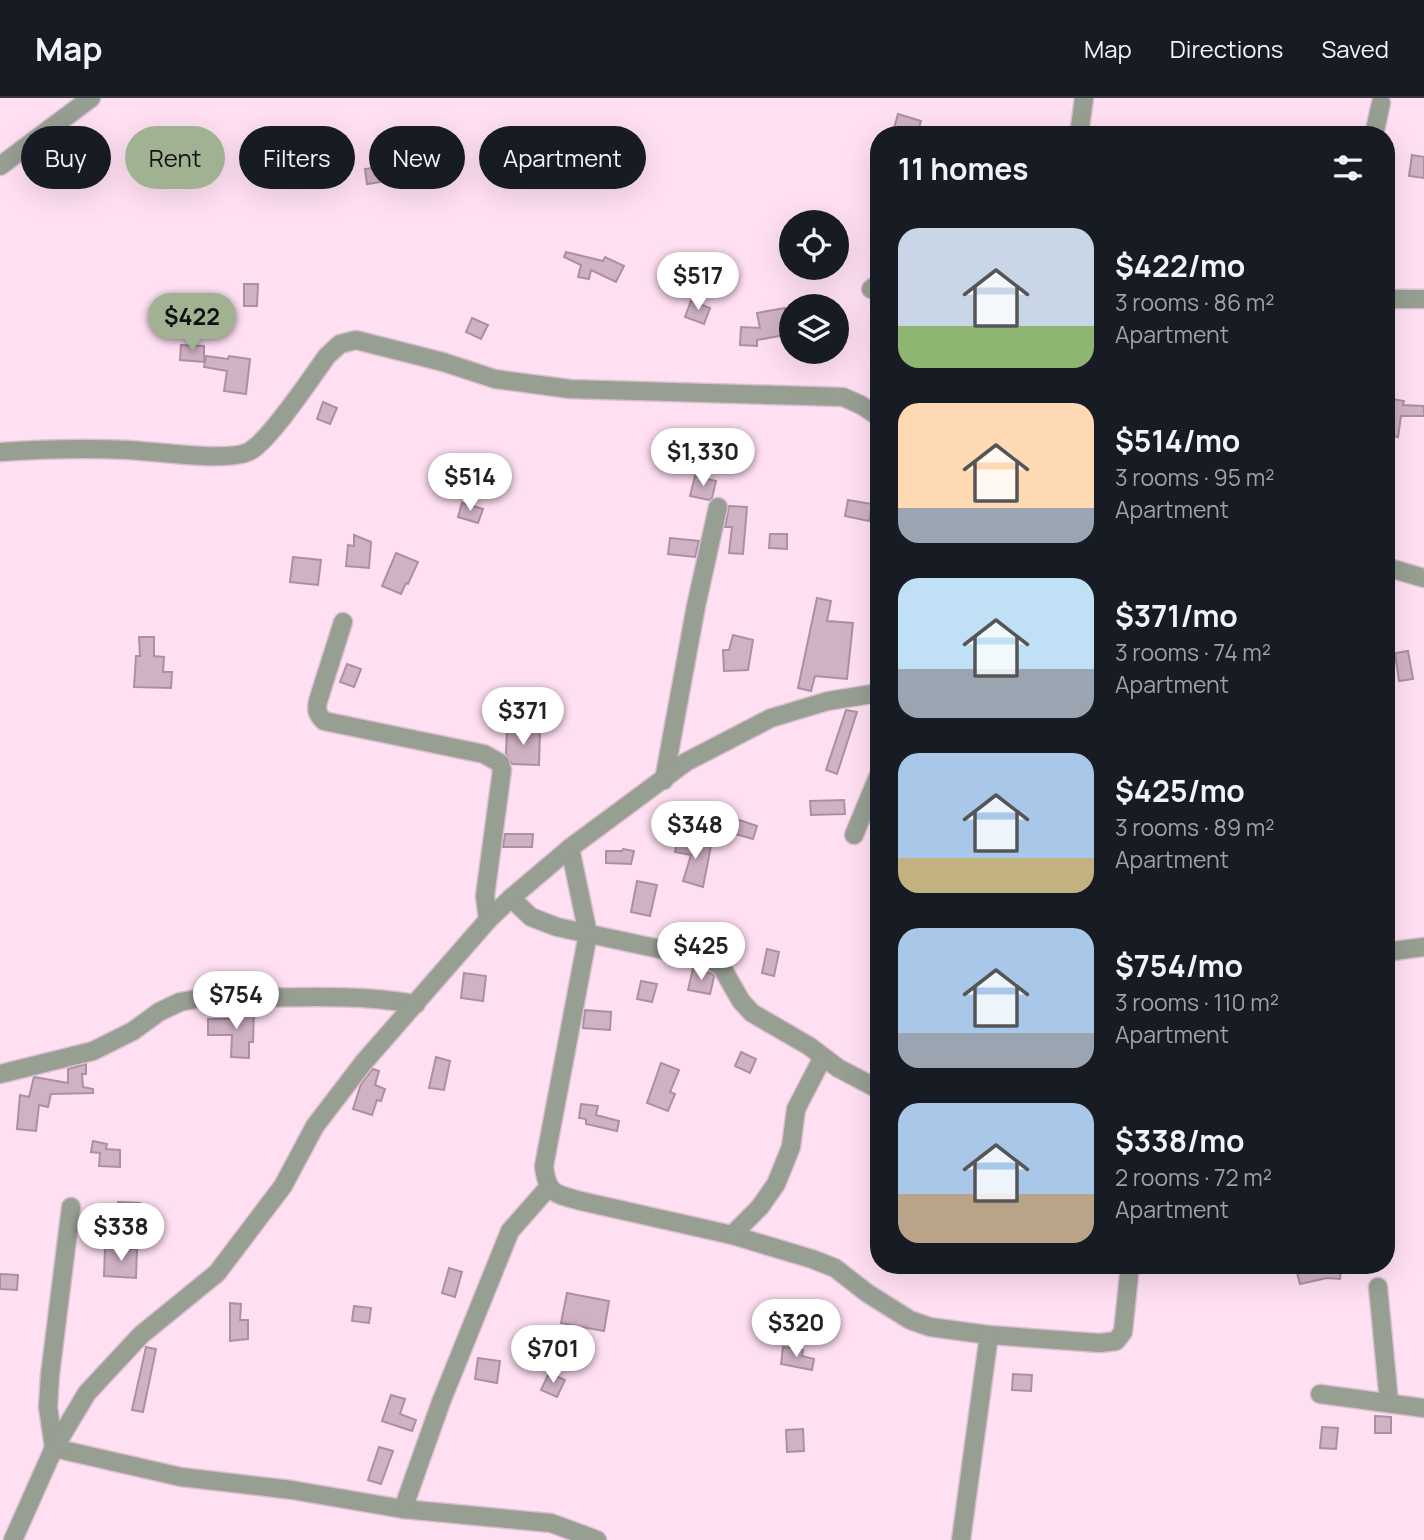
<!DOCTYPE html>
<html lang="en">
<head>
<meta charset="utf-8">
<style>
  body { margin:0; font-family:Manrope,sans-serif; background:#242831; color:#f1f3f6; height:100vh; display:flex; flex-direction:column; font-size:26px; white-space:nowrap }
  * { box-sizing:border-box; margin:0 }
  p { font-size:23px; color:#9ea1a6 }
  .icon { flex:none; width:38px; height:38px; fill:none; stroke:currentColor; stroke-width:2; stroke-linecap:round; stroke-linejoin:round }
  .map { position:relative; flex:1; overflow:hidden }
  .side { position:absolute; left:870px; top:28px; width:525px; height:1148px; display:flex; flex-direction:column; background:#171b24; border-radius:28px; box-shadow:0 7px 28px #0002 }
  .side>* { flex:none }
  .hud { position:absolute; left:21px; top:28px; width:665px; height:63px; display:flex; gap:14px }
  .buttons { position:absolute; left:779px; top:112px; display:grid; gap:14px }
  .buttons a { display:grid; place-items:center; width:70px; height:70px; border-radius:50%; background:#171b24; box-shadow:0 7px 28px #0002; font-size:35px }
  .price { position:absolute; translate:-50% -60px; padding:0 16px; border-radius:24px; background:#fff; color:#222; font-size:23px; line-height:46px; filter:drop-shadow(0 2px 4px #0008) }
  .price::after { content:''; position:absolute; left:50%; top:42px; width:21px; height:16px; margin-left:-10px; background:inherit; clip-path:polygon(0 0,100% 0,50% 100%) }
  .price.on { background:#a1b293; color:#111 }
  ul { padding:0; list-style:none }
  li { display:flex; align-items:center; gap:21px; height:175px; padding:0 28px }
  li span { display:grid; place-items:center; flex:none; width:196px; height:140px; border-radius:21px; color:#555 }
  li>.icon { margin-inline-start:auto }
  span .icon { width:84px; height:84px; fill:#fffc; stroke-width:1 }
  li b { font-size:30px }
  h2 { display:flex; justify-content:space-between; align-items:center; height:84px; padding:0 28px; font-size:30px }
  .chip { padding:0 24px; border-radius:32px; background:#171b24; box-shadow:0 7px 28px #0002; font-size:24px; line-height:63px }
  .chip.on { background:#a1b293; color:#111 }
  header { display:flex; align-items:center; gap:42px; box-sizing:border-box; height:98px; padding:0 35px; background:#171b24; border-bottom:2px solid #363941 }
  header strong { font-size:33px }
  nav { display:flex; gap:38px; margin-inline-start:auto; font-size:24px }
  .map>svg:first-child { display:block }
</style>
</head>
<body>
<header>
<strong>Map</strong>
<nav><a>Map</a><a>Directions</a><a>Saved</a></nav>
</header>
<div class="map">
<svg width="1424" height="1442" viewBox="0 0 1424 1442">
  <rect width="100%" height="100%" fill="#ffe0f3"/>
  <g fill="#d0b2c5" stroke="#ac90a2" stroke-width="2">
    <path d="M 898,16 L 921,23 L 917,37 L 892,37 Z"/>
    <path d="M 1412,57 L 1424,59 L 1424,80 L 1409,78 Z"/>
    <path d="M 391,67 L 394,82 L 367,86 L 365,71 Z"/>
    <path d="M 566,154 L 603,163 L 605,159 L 624,168 L 616,184 L 591,172 L 589,181 L 578,179 L 581,167 L 564,159 Z"/>
    <path d="M 244,186 L 258,186 L 257,208 L 244,208 Z"/>
    <path d="M 691,203 L 710,210 L 704,226 L 685,219 Z"/>
    <path d="M 785,210 L 791,236 L 757,242 L 757,248 L 740,247 L 741,229 L 760,230 L 757,215 Z"/>
    <path d="M 472,220 L 488,227 L 481,241 L 466,234 Z"/>
    <path d="M 181,247 L 204,248 L 204,264 L 180,262 Z"/>
    <path d="M 206,258 L 228,261 L 229,258 L 250,261 L 246,296 L 224,293 L 227,273 L 204,269 Z"/>
    <path d="M 1386,300 L 1404,303 L 1403,307 L 1424,308 L 1424,318 L 1401,318 L 1398,339 L 1386,337 Z"/>
    <path d="M 323,304 L 337,310 L 330,326 L 317,321 Z"/>
    <path d="M 695,378 L 716,383 L 712,400 L 709,402 L 690,398 Z"/>
    <path d="M 848,402 L 872,406 L 869,423 L 845,418 Z"/>
    <path d="M 462,405 L 483,411 L 478,425 L 458,419 Z"/>
    <path d="M 729,408 L 747,409 L 743,456 L 729,455 L 732,429 L 725,429 Z"/>
    <path d="M 770,436 L 787,436 L 787,451 L 769,450 Z"/>
    <path d="M 354,437 L 371,444 L 369,470 L 346,468 L 348,447 L 354,448 Z"/>
    <path d="M 670,440 L 699,443 L 695,459 L 668,456 Z"/>
    <path d="M 396,455 L 418,464 L 408,486 L 406,485 L 401,496 L 382,488 Z"/>
    <path d="M 293,459 L 321,462 L 318,487 L 290,484 Z"/>
    <path d="M 817,500 L 831,503 L 827,523 L 853,525 L 847,581 L 815,578 L 811,593 L 798,590 Z"/>
    <path d="M 733,537 L 753,542 L 748,572 L 724,573 L 723,552 L 729,552 Z"/>
    <path d="M 139,539 L 154,539 L 154,558 L 164,559 L 163,574 L 172,574 L 171,590 L 134,589 L 136,558 L 140,558 Z"/>
    <path d="M 1408,553 L 1413,581 L 1399,583 L 1395,555 Z"/>
    <path d="M 347,566 L 361,571 L 354,589 L 340,584 Z"/>
    <path d="M 846,612 L 857,614 L 837,676 L 826,672 Z"/>
    <path d="M 507,631 L 540,632 L 539,667 L 512,666 L 506,656 Z"/>
    <path d="M 844,702 L 845,716 L 811,717 L 810,703 Z"/>
    <path d="M 736,721 L 757,728 L 753,741 L 732,735 Z"/>
    <path d="M 505,736 L 533,736 L 532,749 L 503,749 Z"/>
    <path d="M 678,741 L 711,748 L 703,789 L 683,783 L 691,757 L 675,754 Z"/>
    <path d="M 623,751 L 634,753 L 631,766 L 606,765 L 606,753 L 622,753 Z"/>
    <path d="M 637,783 L 657,787 L 650,818 L 631,814 Z"/>
    <path d="M 767,851 L 779,854 L 774,878 L 762,875 Z"/>
    <path d="M 693,870 L 713,876 L 714,879 L 710,896 L 688,892 Z"/>
    <path d="M 464,875 L 486,878 L 483,903 L 461,900 Z"/>
    <path d="M 641,883 L 657,886 L 652,904 L 637,901 Z"/>
    <path d="M 234,911 L 254,911 L 253,944 L 249,944 L 249,960 L 231,959 L 232,937 L 208,937 L 208,921 L 234,921 Z"/>
    <path d="M 585,912 L 611,914 L 610,932 L 583,930 Z"/>
    <path d="M 741,954 L 756,961 L 750,975 L 735,968 Z"/>
    <path d="M 436,959 L 450,963 L 444,992 L 429,990 Z"/>
    <path d="M 661,965 L 679,972 L 670,994 L 675,996 L 668,1013 L 647,1005 Z"/>
    <path d="M 86,966 L 86,976 L 82,976 L 83,989 L 93,991 L 93,995 L 51,996 L 48,1009 L 39,1007 L 36,1033 L 17,1031 L 20,997 L 29,999 L 34,979 L 68,985 L 68,971 Z"/>
    <path d="M 373,971 L 379,973 L 375,987 L 385,991 L 381,1003 L 377,1002 L 372,1017 L 353,1011 L 361,986 Z"/>
    <path d="M 581,1006 L 598,1008 L 596,1017 L 619,1023 L 617,1033 L 586,1026 L 586,1021 L 579,1020 Z"/>
    <path d="M 93,1043 L 107,1046 L 106,1051 L 120,1052 L 120,1069 L 99,1068 L 100,1055 L 91,1054 Z"/>
    <path d="M 118,1104 L 140,1105 L 140,1121 L 117,1120 Z"/>
    <path d="M 105,1150 L 137,1151 L 136,1180 L 104,1178 Z"/>
    <path d="M 1313,1167 L 1341,1167 L 1340,1181 L 1327,1180 L 1300,1186 L 1296,1171 Z"/>
    <path d="M 449,1170 L 462,1174 L 455,1199 L 442,1195 Z"/>
    <path d="M 0,1176 L 18,1177 L 17,1192 L 0,1191 Z"/>
    <path d="M 567,1195 L 609,1203 L 604,1233 L 561,1225 Z"/>
    <path d="M 230,1205 L 241,1206 L 240,1222 L 248,1222 L 248,1241 L 230,1243 Z"/>
    <path d="M 354,1208 L 371,1210 L 369,1225 L 352,1223 Z"/>
    <path d="M 146,1249 L 156,1251 L 143,1314 L 132,1312 Z"/>
    <path d="M 783,1249 L 803,1252 L 802,1258 L 814,1261 L 812,1272 L 781,1266 Z"/>
    <path d="M 478,1260 L 500,1263 L 497,1285 L 475,1281 Z"/>
    <path d="M 549,1275 L 565,1282 L 557,1299 L 541,1292 Z"/>
    <path d="M 1013,1276 L 1032,1277 L 1031,1293 L 1012,1292 Z"/>
    <path d="M 391,1297 L 405,1301 L 400,1316 L 416,1322 L 412,1333 L 382,1323 Z"/>
    <path d="M 1375,1318 L 1391,1319 L 1391,1335 L 1375,1335 Z"/>
    <path d="M 1322,1329 L 1338,1330 L 1336,1351 L 1320,1350 Z"/>
    <path d="M 803,1331 L 804,1353 L 787,1354 L 786,1332 Z"/>
    <path d="M 379,1349 L 393,1353 L 381,1386 L 368,1382 Z"/>
  </g>
  <g fill="none" stroke-linecap="round" stroke-linejoin="round">
    <defs>
      <g id="minor">
        <path d="M 1079,37 L 1084,0"/>
        <path d="M 1374,37 L 1381,5"/>
        <path d="M 0,68 L 91,0"/>
        <path d="M 871,191 L 878,186"/>
        <path d="M 1386,201 L 1424,201"/>
        <path d="M 0,354 C 43,351 85,350 128,352 C 155,353 229,365 250,353 C 270,342 311,280 327,258 L 340,246 L 356,242 L 443,264 L 495,281 L 570,291 L 843,299 L 861,307 L 878,318"/>
        <path d="M 1386,469 L 1424,480"/>
        <path d="M 343,524 L 318,603 C 316,612 317,616 324,623 L 484,656 L 500,665 L 502,672 L 485,798 L 488,822"/>
        <path d="M 664,682 L 696,508 L 718,409"/>
        <path d="M 854,737 L 878,679"/>
        <path d="M 570,750 L 588,836 L 544,1068 C 547,1096 555,1096 581,1103 L 732,1137 L 812,1161 L 835,1170 L 867,1195 L 910,1222 L 930,1229 L 989,1237 L 1100,1245 L 1116,1243 L 1123,1234 L 1130,1167"/>
        <path d="M 511,800 L 531,819 L 557,829 L 711,862 L 721,868 L 741,903 L 752,915 L 809,948 L 838,970 L 878,991"/>
        <path d="M 1386,854 L 1424,849"/>
        <path d="M 0,976 L 93,953 L 133,933 L 159,914 L 180,904 L 202,900 C 273,901 346,894 416,906"/>
        <path d="M 71,1109 L 50,1277 L 48,1309 L 54,1350 L 181,1379 L 292,1392 L 403,1411 L 551,1425 L 597,1442"/>
        <path d="M 732,1137 L 760,1109 L 776,1086 L 791,1049 L 796,1011 L 823,959"/>
        <path d="M 1378,1189 L 1389,1304"/>
        <path d="M 1320,1296 L 1424,1310"/>
        <path d="M 403,1411 L 441,1304 L 510,1133 L 547,1091 L 551,1092"/>
        <path d="M 13,1442 L 54,1350 L 87,1295 L 141,1237 L 217,1175 L 283,1088 L 315,1028 L 364,964 L 488,822 L 511,800 L 570,750 L 686,664 L 771,620 L 828,603 L 878,595"/>
        <path d="M 961,1442 L 989,1237"/>
      </g>
    </defs>
    <use href="#minor" stroke="#dabfd0" stroke-width="21"/>
    <use href="#minor" stroke="#979e92" stroke-width="18"/>
  </g>
</svg>
<div class="buttons">
<a><svg class="icon" aria-label="locate" viewBox="0 0 24 24"><circle cx="12" cy="12" r="6"/><path d="M12 2v4M12 18v4M2 12h4M18 12h4"/></svg></a>
<a><svg class="icon" aria-label="layers" viewBox="0 0 24 24"><path d="M12 4l9 5-9 5-9-5zM3 14l9 5 9-5"/></svg></a>
</div>
<b class="price" style="left:698px;top:214px">$517</b>
<b class="price on" style="left:192px;top:255px">$422</b>
<b class="price" style="left:703px;top:390px">$1,330</b>
<b class="price" style="left:470px;top:415px">$514</b>
<b class="price" style="left:523px;top:649px">$371</b>
<b class="price" style="left:695px;top:763px">$348</b>
<b class="price" style="left:701px;top:884px">$425</b>
<b class="price" style="left:236px;top:933px">$754</b>
<b class="price" style="left:121px;top:1165px">$338</b>
<b class="price" style="left:796px;top:1261px">$320</b>
<b class="price" style="left:553px;top:1287px">$701</b>
<div class="hud">
<a class="chip">Buy</a>
<a class="chip on">Rent</a>
<a class="chip">Filters</a>
<a class="chip">New</a>
<a class="chip">Apartment</a>
</div>
<section class="side">
<h2>11 homes<svg class="icon" aria-label="filters" viewBox="0 0 24 24"><path d="M4 7h16M4 17h16"/><circle cx="9" cy="7" r="2"/><circle cx="15" cy="17" r="2"/></svg></h2>
<ul>
<li><span style="background:linear-gradient(#c9d6e8 70%,#8fb573 0)"><svg class="icon" aria-label="home" viewBox="0 0 24 24"><path d="M3 11l9-7 9 7M6 9v11h12V9"/></svg></span><div><b>$422/mo</b><p>3 rooms · 86 m²</p><p>Apartment</p></div></li>
<li><span style="background:linear-gradient(#ffd9b3 75%,#9aa5b1 0)"><svg class="icon" aria-label="home" viewBox="0 0 24 24"><path d="M3 11l9-7 9 7M6 9v11h12V9"/></svg></span><div><b>$514/mo</b><p>3 rooms · 95 m²</p><p>Apartment</p></div></li>
<li><span style="background:linear-gradient(#bfe0f5 65%,#9aa5b1 0)"><svg class="icon" aria-label="home" viewBox="0 0 24 24"><path d="M3 11l9-7 9 7M6 9v11h12V9"/></svg></span><div><b>$371/mo</b><p>3 rooms · 74 m²</p><p>Apartment</p></div></li>
<li><span style="background:linear-gradient(#a9c7e8 75%,#c2b280 0)"><svg class="icon" aria-label="home" viewBox="0 0 24 24"><path d="M3 11l9-7 9 7M6 9v11h12V9"/></svg></span><div><b>$425/mo</b><p>3 rooms · 89 m²</p><p>Apartment</p></div></li>
<li><span style="background:linear-gradient(#a9c7e8 75%,#9aa5b1 0)"><svg class="icon" aria-label="home" viewBox="0 0 24 24"><path d="M3 11l9-7 9 7M6 9v11h12V9"/></svg></span><div><b>$754/mo</b><p>3 rooms · 110 m²</p><p>Apartment</p></div></li>
<li><span style="background:linear-gradient(#a9c7e8 65%,#b9a48a 0)"><svg class="icon" aria-label="home" viewBox="0 0 24 24"><path d="M3 11l9-7 9 7M6 9v11h12V9"/></svg></span><div><b>$338/mo</b><p>2 rooms · 72 m²</p><p>Apartment</p></div></li>
</ul>
</section>
</div>
</body>
</html>
